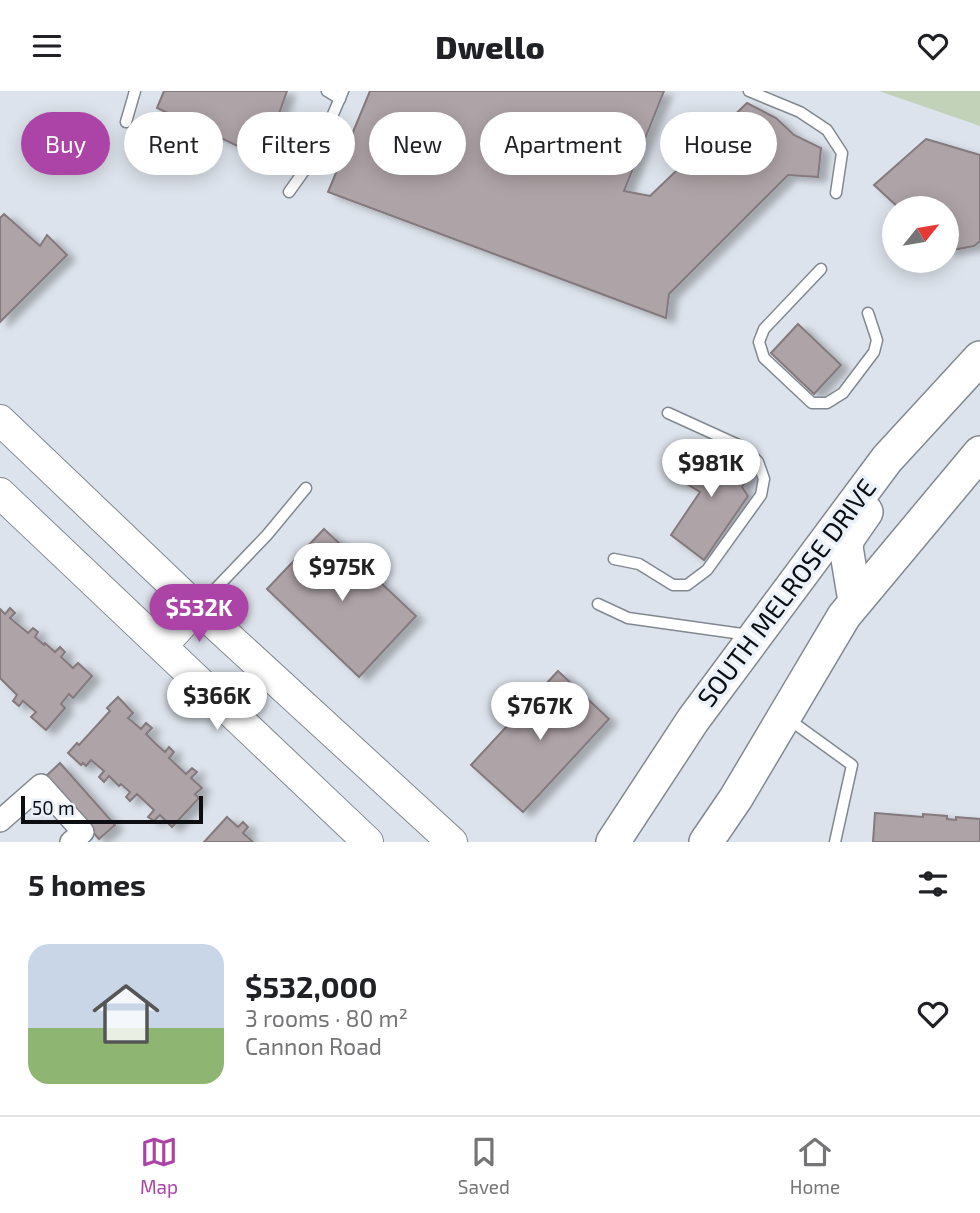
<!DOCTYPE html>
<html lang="en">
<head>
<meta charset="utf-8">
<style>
  body { margin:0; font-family:"Exo 2",sans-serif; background:#f2f2f2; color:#202124; height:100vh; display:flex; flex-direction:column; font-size:26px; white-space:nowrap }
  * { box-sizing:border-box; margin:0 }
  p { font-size:23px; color:#757577 }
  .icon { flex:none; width:38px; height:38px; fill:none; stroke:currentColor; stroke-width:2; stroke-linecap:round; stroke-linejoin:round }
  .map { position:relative; height:751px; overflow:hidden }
  .side { display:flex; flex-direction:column; background:#fff; flex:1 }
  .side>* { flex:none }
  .guide { position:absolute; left:21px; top:21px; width:938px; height:63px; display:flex; gap:14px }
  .needle { width:46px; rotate:60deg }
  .controls { position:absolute; left:882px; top:105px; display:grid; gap:14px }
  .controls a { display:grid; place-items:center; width:77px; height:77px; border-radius:50%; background:#fff; box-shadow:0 4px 18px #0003; font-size:35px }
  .scale { position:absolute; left:21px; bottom:18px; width:182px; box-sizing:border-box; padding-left:7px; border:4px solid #0c0e11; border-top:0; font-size:19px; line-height:24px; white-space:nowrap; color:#0c0e11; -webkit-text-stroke:5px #eaf1f9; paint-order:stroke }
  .price { position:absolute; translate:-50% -60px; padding:0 16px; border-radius:24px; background:#fff; color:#222; font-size:23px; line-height:46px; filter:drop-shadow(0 2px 4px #0008) }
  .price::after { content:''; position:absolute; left:50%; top:42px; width:21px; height:16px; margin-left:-10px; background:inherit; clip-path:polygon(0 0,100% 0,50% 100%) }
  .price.on { background:#ac43a6; color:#fff }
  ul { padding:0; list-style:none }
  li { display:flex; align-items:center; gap:21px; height:175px; padding:0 28px }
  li+li { border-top:2px solid #e0e0e0 }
  li span { display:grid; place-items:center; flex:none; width:196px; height:140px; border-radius:21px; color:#555 }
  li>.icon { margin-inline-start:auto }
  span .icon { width:84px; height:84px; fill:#fffc; stroke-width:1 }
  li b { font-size:30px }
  h2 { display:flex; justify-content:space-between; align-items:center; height:84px; padding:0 28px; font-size:30px }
  .tag { padding:0 24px; border-radius:32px; background:#fff; box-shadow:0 4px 18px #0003; font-size:24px; line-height:63px }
  .tag.on { background:#ac43a6; color:#fff }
  header { display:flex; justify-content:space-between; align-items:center; height:91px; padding:0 28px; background:#fff; font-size:32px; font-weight:800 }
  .tabs { display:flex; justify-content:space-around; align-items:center; height:98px; border-top:2px solid #e0e0e0; background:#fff; font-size:19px; color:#757577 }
  .tabs a { display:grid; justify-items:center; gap:4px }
  .tabs .on { color:#ac43a6 }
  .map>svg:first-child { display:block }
</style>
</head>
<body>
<header><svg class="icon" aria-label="menu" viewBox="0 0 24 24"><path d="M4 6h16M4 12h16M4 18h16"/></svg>Dwello<svg class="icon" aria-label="heart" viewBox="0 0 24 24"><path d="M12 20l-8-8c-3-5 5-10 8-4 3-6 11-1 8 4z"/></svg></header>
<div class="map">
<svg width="980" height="751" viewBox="0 0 980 751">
  <defs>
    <filter id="shadow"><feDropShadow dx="8" dy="4.5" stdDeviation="3.5" flood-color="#0004"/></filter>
  </defs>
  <rect width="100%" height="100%" fill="#dde3ec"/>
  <path fill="#c1d2b9" d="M 880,0 L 980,0 L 980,35 L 879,0 Z"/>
  <g fill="#aea3a6" stroke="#84797d" stroke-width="2" filter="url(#shadow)">
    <path d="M 164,0 L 287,0 L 270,48 L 244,58 L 157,17 Z"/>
    <path d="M 370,0 L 664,0 L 624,100 L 650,105 L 747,12 L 776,27 L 794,44 L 821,57 L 818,86 L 788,84 L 669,203 L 666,227 L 328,101 Z"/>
    <path d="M 926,48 L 980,64 L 980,150 L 974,155 L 947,160 L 947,117 L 899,117 L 874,94 Z"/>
    <path d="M 4,123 L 40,155 L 47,144 L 67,164 L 0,231 L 0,127 Z"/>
    <path d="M 798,233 L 841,274 L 814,303 L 771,262 Z"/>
    <path d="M 707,350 L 753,381 L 742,396 L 748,405 L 704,469 L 671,444 L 700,401 L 679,388 Z"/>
    <path d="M 324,438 L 416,525 L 359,586 L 267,498 Z"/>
    <path d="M 10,517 L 15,522 L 10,527 L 28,542 L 33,537 L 38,541 L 35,546 L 44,554 L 45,552 L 55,561 L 60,556 L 65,561 L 61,566 L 73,577 L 78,572 L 92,585 L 73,607 L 69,603 L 61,613 L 65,617 L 46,639 L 31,626 L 36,621 L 23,610 L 19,615 L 13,610 L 17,604 L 0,587 L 0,518 L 5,523 Z"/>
    <path d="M 558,580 L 609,628 L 523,721 L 471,674 Z"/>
    <path d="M 118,606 L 133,622 L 128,627 L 141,638 L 146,632 L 152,637 L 146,643 L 156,653 L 165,661 L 169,656 L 174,661 L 169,667 L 186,683 L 192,677 L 197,681 L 191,687 L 202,697 L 195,703 L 199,707 L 172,736 L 160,724 L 154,730 L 148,726 L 154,719 L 137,703 L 130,710 L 126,706 L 130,701 L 121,693 L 119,695 L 109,685 L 104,691 L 99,686 L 104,680 L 91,669 L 86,675 L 83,672 L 81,674 L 68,662 L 77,652 L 79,654 L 110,620 L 107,617 Z"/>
    <path d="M 60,672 L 115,734 L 99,748 L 45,686 Z"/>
    <path d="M 875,722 L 923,726 L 923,723 L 947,725 L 947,728 L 956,729 L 956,726 L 980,728 L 980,751 L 873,751 Z"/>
    <path d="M 227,726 L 238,736 L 243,731 L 248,736 L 243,742 L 253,751 L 204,751 Z"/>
  </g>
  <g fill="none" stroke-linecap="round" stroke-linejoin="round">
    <defs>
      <g id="service">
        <path d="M 327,0 L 340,8"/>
        <path d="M 749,0 L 800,21 L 827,39 L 842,62 L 836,102"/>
        <path d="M 126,31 L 135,0"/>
        <path d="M 289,101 L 316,63 L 343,0"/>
        <path d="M 821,178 L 764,238 L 759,251 L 764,267 L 812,312 L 827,312 L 843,302 L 874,261 L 877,249 L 868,222"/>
        <path d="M 614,468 L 639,473 L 673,494 L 687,494 L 707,479 L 761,404 L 764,388 L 758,371 L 745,357 L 668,322"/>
        <path d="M 598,513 L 628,527 L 749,544"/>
        <path d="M 199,515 L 267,444 L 306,397"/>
        <path d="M 787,627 L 852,674 L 835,751"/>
      </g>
      <path id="minor" d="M 0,730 L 41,694 L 83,741 L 71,751"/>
      <g id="secondary">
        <path d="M 0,329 L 197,517 L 452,751"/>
        <path d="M 0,402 L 368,751"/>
        <path d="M 163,554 L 197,517"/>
      </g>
      <g id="primary">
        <path d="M 855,510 L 846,456 L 848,447 L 866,421"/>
        <path d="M 613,751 L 693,629 L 887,368 L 980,267"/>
        <path d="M 706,751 L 736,707 L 844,525 L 980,362"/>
      </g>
    </defs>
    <use href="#service" stroke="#828890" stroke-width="13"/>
    <use href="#minor" stroke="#828890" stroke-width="24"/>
    <use href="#secondary" stroke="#828890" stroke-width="32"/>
    <use href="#primary" stroke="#828890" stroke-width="36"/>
    <use href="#service" stroke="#fff" stroke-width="10"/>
    <use href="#minor" stroke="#fff" stroke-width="21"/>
    <use href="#secondary" stroke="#fff" stroke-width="30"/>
    <use href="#primary" stroke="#fff" stroke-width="33"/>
  </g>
  <g text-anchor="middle" stroke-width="7" stroke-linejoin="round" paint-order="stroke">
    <g font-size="26" fill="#0c0e11" stroke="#eaf1f9">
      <text transform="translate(787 502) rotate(-53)" y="9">SOUTH MELROSE DRIVE</text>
    </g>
  </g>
</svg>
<div class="controls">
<a><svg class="needle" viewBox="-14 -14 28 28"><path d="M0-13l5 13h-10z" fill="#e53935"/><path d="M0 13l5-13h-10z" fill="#757577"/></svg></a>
</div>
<div class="scale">50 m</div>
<b class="price" style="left:711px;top:408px">$981K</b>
<b class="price" style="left:342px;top:512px">$975K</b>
<b class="price on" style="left:199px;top:553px">$532K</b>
<b class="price" style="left:217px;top:641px">$366K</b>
<b class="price" style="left:540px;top:651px">$767K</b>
<div class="guide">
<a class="tag on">Buy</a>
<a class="tag">Rent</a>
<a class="tag">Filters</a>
<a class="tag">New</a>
<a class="tag">Apartment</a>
<a class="tag">House</a>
</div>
</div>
<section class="side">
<h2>5 homes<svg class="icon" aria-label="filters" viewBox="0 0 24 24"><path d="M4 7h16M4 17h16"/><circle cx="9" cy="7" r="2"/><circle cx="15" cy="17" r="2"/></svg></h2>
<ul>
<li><span style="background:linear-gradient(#c9d6e8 60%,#8fb573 0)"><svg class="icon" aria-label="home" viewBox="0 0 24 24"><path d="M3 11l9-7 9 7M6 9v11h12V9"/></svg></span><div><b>$532,000</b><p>3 rooms · 80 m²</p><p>Cannon Road</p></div><svg class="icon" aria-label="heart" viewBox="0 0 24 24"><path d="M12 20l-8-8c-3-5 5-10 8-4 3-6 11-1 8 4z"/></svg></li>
</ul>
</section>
<nav class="tabs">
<a class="on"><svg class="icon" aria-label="map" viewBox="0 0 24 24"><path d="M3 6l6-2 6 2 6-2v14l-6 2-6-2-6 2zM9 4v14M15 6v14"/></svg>Map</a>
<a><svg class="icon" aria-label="saved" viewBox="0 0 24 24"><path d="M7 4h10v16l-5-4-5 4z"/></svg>Saved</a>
<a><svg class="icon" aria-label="home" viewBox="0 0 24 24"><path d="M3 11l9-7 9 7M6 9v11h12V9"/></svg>Home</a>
</nav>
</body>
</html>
